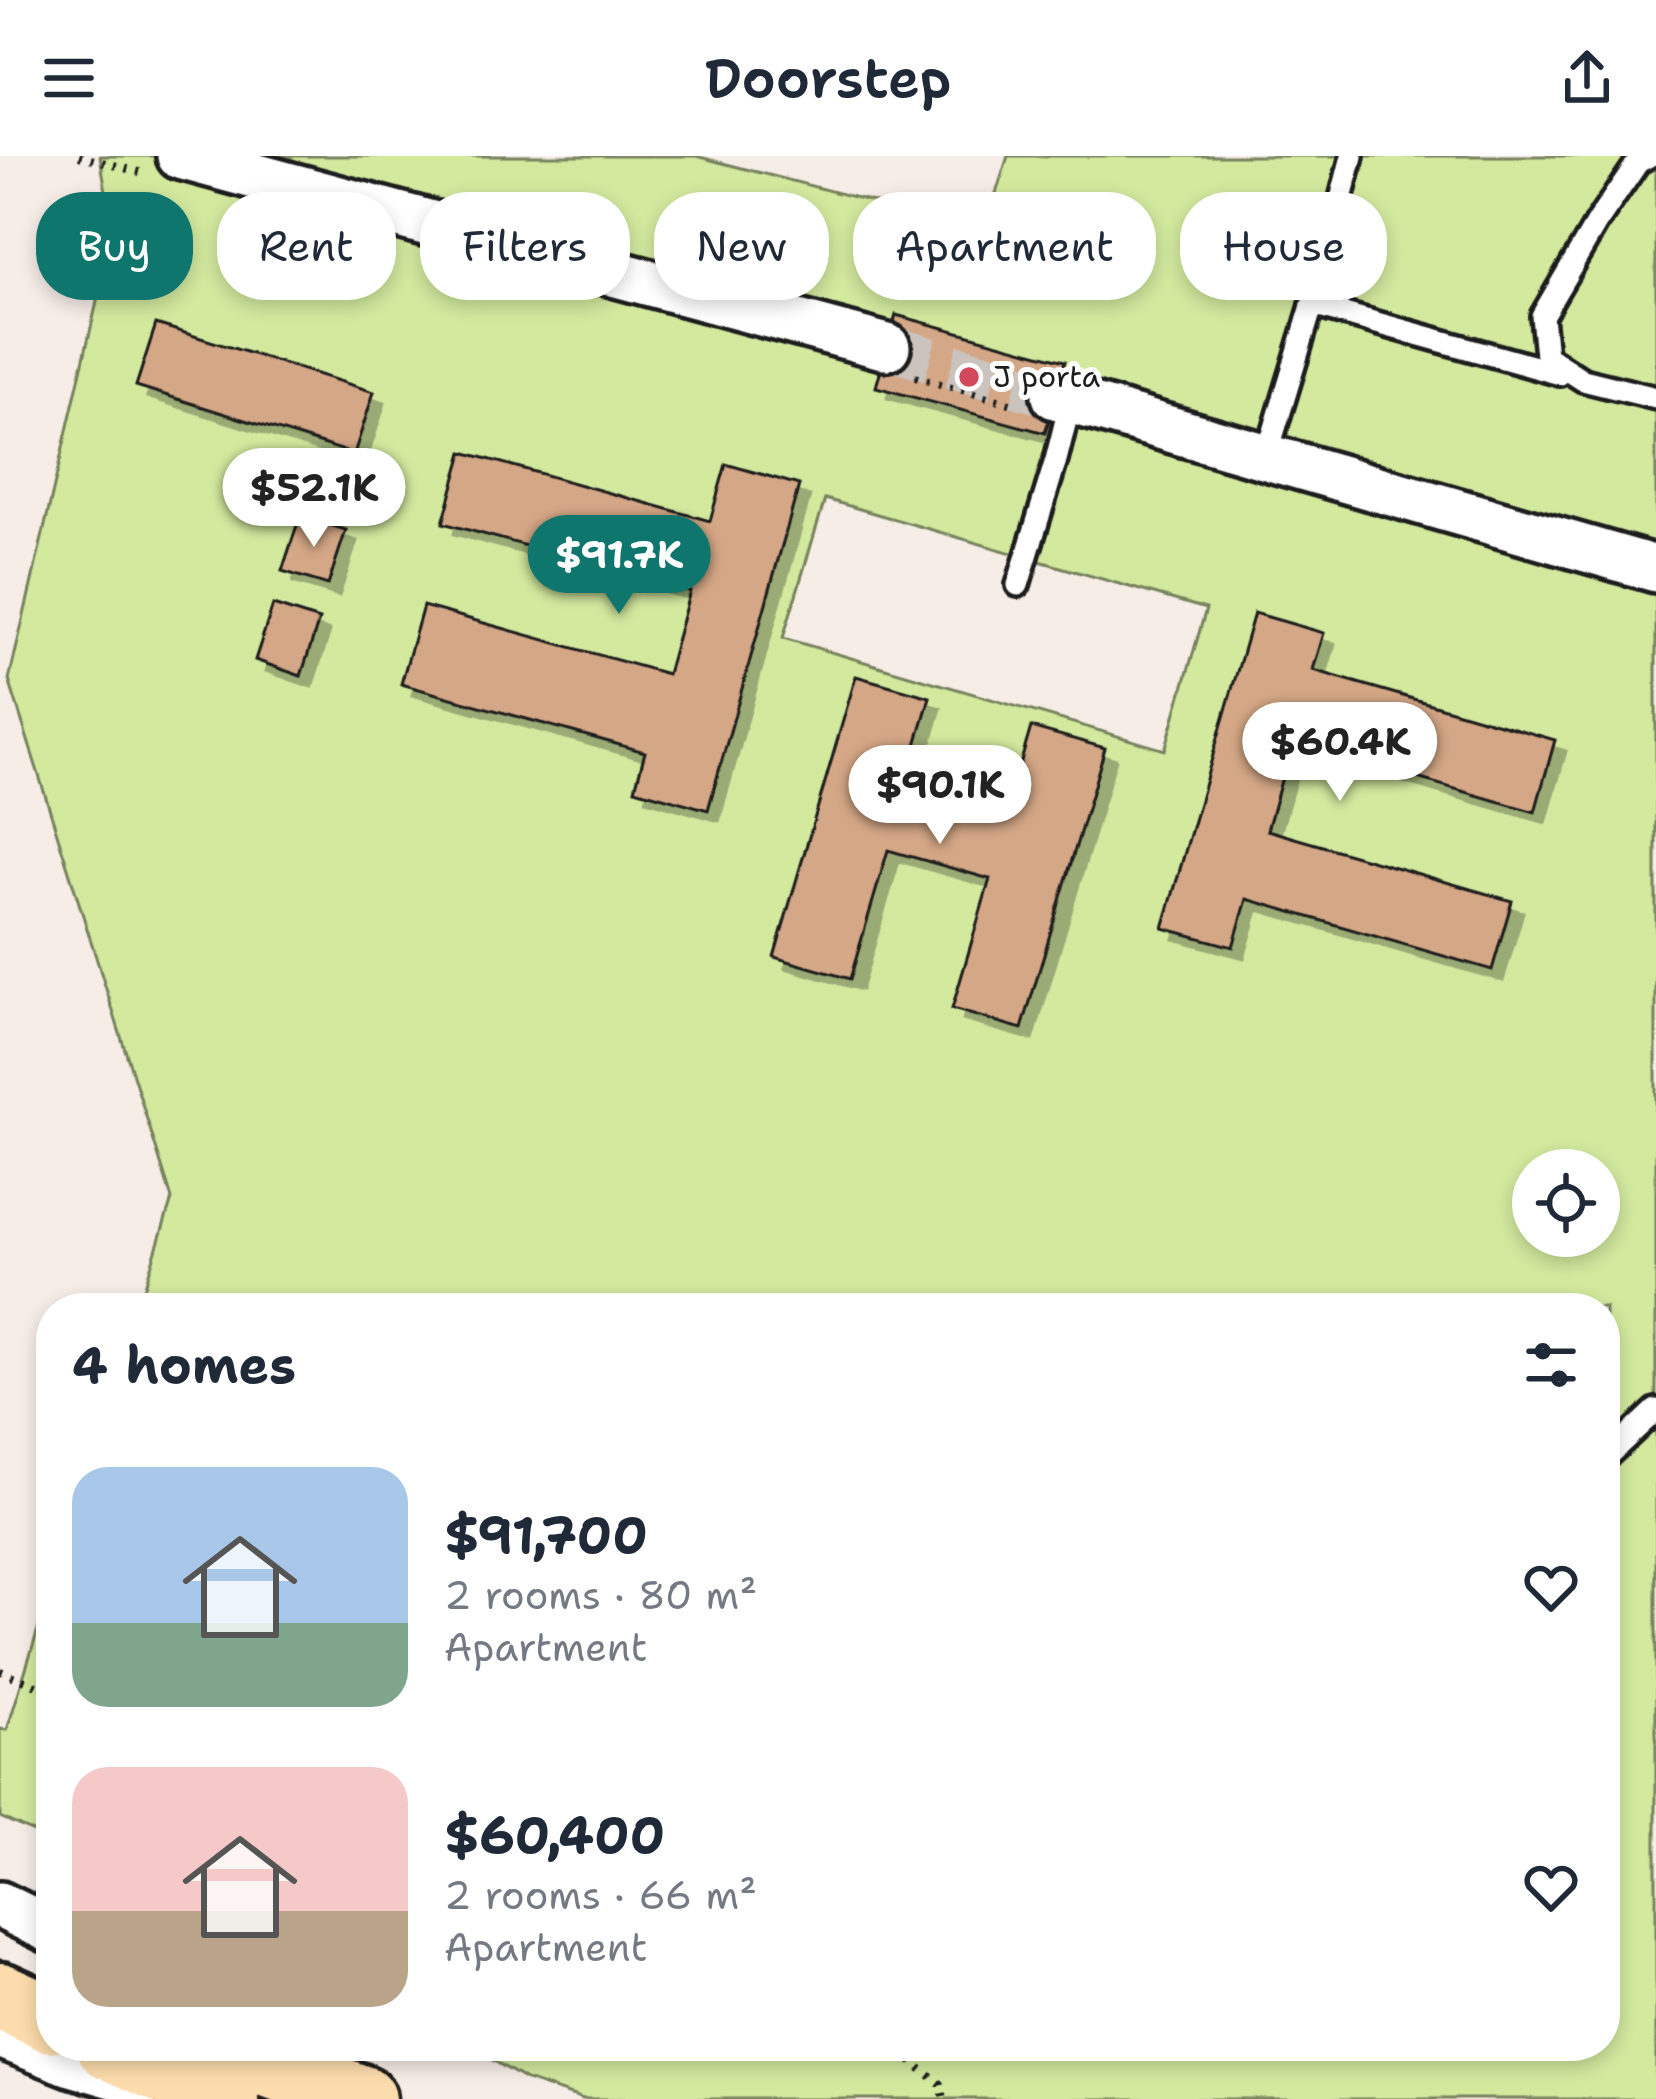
<!DOCTYPE html>
<html lang="en">
<head>
<meta charset="utf-8">
<style>
  body { margin:0; font-family:"Shantell Sans",sans-serif; background:#f6f6f7; color:#1f2937; height:100vh; display:flex; flex-direction:column; font-size:45px; white-space:nowrap }
  * { box-sizing:border-box; margin:0 }
  p { font-size:39px; color:#747a83 }
  .icon { flex:none; width:66px; height:66px; fill:none; stroke:currentColor; stroke-width:2; stroke-linecap:round; stroke-linejoin:round }
  .map { position:relative; flex:1; overflow:hidden }
  .side { position:absolute; left:36px; top:1137px; width:1584px; height:768px; display:flex; flex-direction:column; background:#fff; border-radius:48px; box-shadow:0 6px 18px #0003 }
  .side>* { flex:none }
  .top-card { position:absolute; left:36px; top:36px; width:1584px; height:108px; display:flex; gap:24px }
  .buttons { position:absolute; left:1512px; top:993px; display:grid; gap:24px }
  .buttons a { display:grid; place-items:center; width:108px; height:108px; border-radius:50%; background:#fff; box-shadow:0 6px 18px #0003; font-size:60px }
  .price { position:absolute; translate:-50% -102px; padding:0 27px; border-radius:42px; background:#fff; color:#222; font-size:39px; line-height:78px; filter:drop-shadow(0 3px 6px #0008) }
  .price::after { content:''; position:absolute; left:50%; top:72px; width:36px; height:27px; margin-left:-18px; background:inherit; clip-path:polygon(0 0,100% 0,50% 100%) }
  .price.current { background:#0f766e; color:#fff }
  ul { padding:0; list-style:none }
  li { display:flex; align-items:center; gap:36px; height:300px; padding:0 36px }
  li span { display:grid; place-items:center; flex:none; width:336px; height:240px; border-radius:36px; color:#555 }
  li>.icon { margin-inline-start:auto }
  span .icon { width:144px; height:144px; fill:#fffc; stroke-width:1 }
  li b { font-size:51px }
  h2 { display:flex; justify-content:space-between; align-items:center; height:144px; padding:0 36px; font-size:51px }
  .pill { padding:0 42px; border-radius:48px; background:#fff; box-shadow:0 6px 18px #0003; font-size:42px; line-height:108px }
  .pill.current { background:#0f766e; color:#fff }
  header { display:flex; justify-content:space-between; align-items:center; height:156px; padding:0 36px; background:#fff; font-size:54px; font-weight:600 }
  .map>svg:first-child { display:block }
</style>
</head>
<body>
<header><svg class="icon" aria-label="menu" viewBox="0 0 24 24"><path d="M4 6h16M4 12h16M4 18h16"/></svg>Doorstep<svg class="icon" aria-label="share" viewBox="0 0 24 24"><path d="M12 15V3M7 8l5-5 5 5M5 13v7h14v-7"/></svg></header>
<div class="map">
<svg width="1656" height="1943" viewBox="0 0 1656 1943">
  <defs>
    <filter id="shadow"><feDropShadow dx="11" dy="11" stdDeviation="0" flood-color="#0004"/></filter>
  </defs>
  <rect width="100%" height="100%" fill="#f6ede7"/>
  <filter id="ink" filterUnits="userSpaceOnUse"><feTurbulence type="fractalNoise" baseFrequency=".00833" numOctaves="2"/><feDisplacementMap in="SourceGraphic" scale="24" xChannelSelector="R" yChannelSelector="G"/><feConvolveMatrix kernelMatrix="1 2 1 2 8 2 1 2 1" color-interpolation-filters="sRGB"/></filter>
  <g filter="url(#ink)">
    <g fill="#d2e99e" stroke="#77825d" stroke-width="3" fill-rule="evenodd">
      <path d="M 100,0 L 696,0 L 984,75 L 1008,0 L 1656,0 L 1656,1943 L 583,1943 L 526,1924 L 469,1890 L 1605,1890 L 1605,1152 L 138,1152 L 172,1043 L 9,524 L 113,77 ZM 825,343 L 1206,453 L 1165,594 L 783,482 ZM 1533,1014 L 1599,1014 L 1599,1080 L 1533,1080 Z"/>
      <path d="M 51,1431 L 51,1684 L 0,1661 L 0,1573 L 7,1574 Z"/>
    </g>
    <g fill="#d4a786" stroke="#1c1c1c" stroke-width="3" filter="url(#shadow)">
      <path d="M 896,159 L 1065,205 L 1045,277 L 876,231 Z"/>
      <path d="M 156,168 L 374,236 L 354,298 L 136,230 Z"/>
      <path d="M 463,296 L 710,365 L 726,308 L 799,329 L 708,654 L 635,633 L 645,596 L 401,528 L 423,450 L 667,518 L 690,435 L 443,367 Z"/>
      <path d="M 300,360 L 346,374 L 328,429 L 282,415 Z"/>
      <path d="M 273,449 L 319,464 L 301,520 L 255,504 Z"/>
      <path d="M 1254,457 L 1324,477 L 1313,514 L 1555,584 L 1535,656 L 1292,586 L 1267,674 L 1512,745 L 1492,814 L 1247,743 L 1233,791 L 1163,772 Z"/>
      <path d="M 856,520 L 930,541 L 909,613 L 1010,643 L 1031,571 L 1105,592 L 1022,873 L 952,853 L 990,723 L 888,694 L 850,823 L 774,801 Z"/>
    </g>
    <g fill="none" stroke-linecap="round" stroke-linejoin="round">
      <path stroke="#cac3be" stroke-width="45" stroke-dasharray="45 22" stroke-linecap="butt" d="M 887,191 L 1055,240"/>
      <defs>
        <g id="service">
          <path d="M 1649,0 L 1638,6 L 1597,66 L 1542,160 L 1546,200 L 1583,224 L 1656,242"/>
          <path d="M 1312,149 L 1560,218"/>
          <path d="M 1266,302 L 1324,110 L 1352,0"/>
          <path d="M 1018,429 L 1056,304 L 1071,244"/>
          <path d="M 1605,1302 L 1656,1254"/>
        </g>
        <g id="minor">
          <path d="M 180,0 L 887,191"/>
          <path d="M 1055,240 L 1656,413"/>
          <path d="M 0,1749 L 51,1774"/>
          <path d="M 0,1879 L 71,1907 L 144,1928"/>
        </g>
        <g id="primary">
          <path d="M 0,1840 L 51,1863"/>
          <path d="M 110,1890 L 226,1943"/>
          <path d="M 218,1890 L 362,1943"/>
        </g>
      </defs>
      <use href="#service" stroke="#1c1c1c" stroke-width="30"/>
      <use href="#minor" stroke="#1c1c1c" stroke-width="54"/>
      <use href="#primary" stroke="#1c1c1c" stroke-width="75"/>
      <g stroke="#1c1c1c" stroke-width="8" stroke-dasharray="3 9" stroke-linecap="butt">
        <path d="M 79,0 L 147,18"/>
        <path d="M 915,221 L 1017,249"/>
        <path d="M 0,1515 L 51,1535"/>
        <path d="M 891,1890 L 941,1928 L 944,1943"/>
      </g>
      <use href="#service" stroke="#fff" stroke-width="21"/>
      <use href="#minor" stroke="#fff" stroke-width="45"/>
      <use href="#primary" stroke="#fcdcac" stroke-width="66"/>
    </g>
  </g>
  <circle fill="#d1495b" stroke="#fff" stroke-width="4.5" cx="969" cy="221" r="12"/>
  <g text-anchor="middle" stroke-width="10" stroke-linejoin="round" paint-order="stroke">
    <g font-size="30" fill="#1c1c1c" stroke="#fff" text-anchor="start">
      <text x="993" y="231">J porta</text>
    </g>
  </g>
</svg>
<div class="buttons">
<a><svg class="icon" aria-label="locate" viewBox="0 0 24 24"><circle cx="12" cy="12" r="6"/><path d="M12 2v4M12 18v4M2 12h4M18 12h4"/></svg></a>
</div>
<b class="price" style="left:314px;top:394px">$52.1K</b>
<b class="price current" style="left:619px;top:461px">$91.7K</b>
<b class="price" style="left:1340px;top:648px">$60.4K</b>
<b class="price" style="left:940px;top:691px">$90.1K</b>
<div class="top-card">
<a class="pill current">Buy</a>
<a class="pill">Rent</a>
<a class="pill">Filters</a>
<a class="pill">New</a>
<a class="pill">Apartment</a>
<a class="pill">House</a>
</div>
<section class="side">
<h2>4 homes<svg class="icon" aria-label="filters" viewBox="0 0 24 24"><path d="M4 7h16M4 17h16"/><circle cx="9" cy="7" r="2"/><circle cx="15" cy="17" r="2"/></svg></h2>
<ul>
<li><span style="background:linear-gradient(#a9c7e8 65%,#7fa58c 0)"><svg class="icon" aria-label="home" viewBox="0 0 24 24"><path d="M3 11l9-7 9 7M6 9v11h12V9"/></svg></span><div><b>$91,700</b><p>2 rooms · 80 m²</p><p>Apartment</p></div><svg class="icon" aria-label="heart" viewBox="0 0 24 24"><path d="M12 20l-8-8c-3-5 5-10 8-4 3-6 11-1 8 4z"/></svg></li>
<li><span style="background:linear-gradient(#f6c9c9 60%,#b9a48a 0)"><svg class="icon" aria-label="home" viewBox="0 0 24 24"><path d="M3 11l9-7 9 7M6 9v11h12V9"/></svg></span><div><b>$60,400</b><p>2 rooms · 66 m²</p><p>Apartment</p></div><svg class="icon" aria-label="heart" viewBox="0 0 24 24"><path d="M12 20l-8-8c-3-5 5-10 8-4 3-6 11-1 8 4z"/></svg></li>
</ul>
</section>
</div>
</body>
</html>
